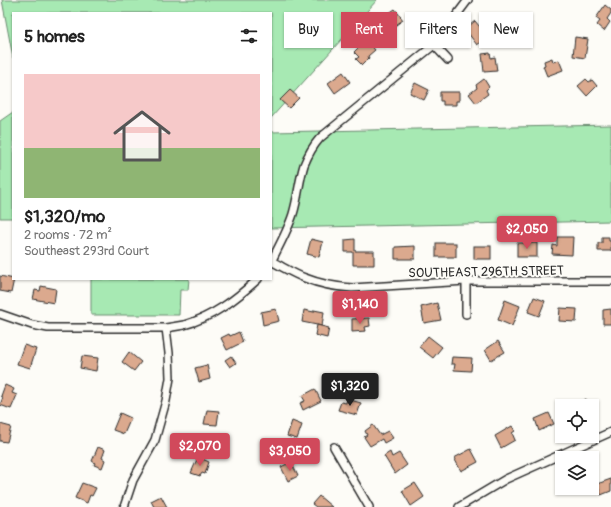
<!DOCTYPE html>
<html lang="en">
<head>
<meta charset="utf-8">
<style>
  body { margin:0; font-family:Pangolin,sans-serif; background:#f6f6f6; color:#222; height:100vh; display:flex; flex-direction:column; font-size:15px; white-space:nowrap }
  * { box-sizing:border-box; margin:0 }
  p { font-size:13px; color:#767676 }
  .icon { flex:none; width:22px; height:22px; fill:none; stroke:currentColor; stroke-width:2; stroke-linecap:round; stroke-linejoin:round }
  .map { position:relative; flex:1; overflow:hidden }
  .side { position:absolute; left:12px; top:12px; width:260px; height:268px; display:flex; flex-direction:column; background:#fff; border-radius:0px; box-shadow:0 1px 3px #0004 }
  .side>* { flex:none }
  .top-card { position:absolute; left:284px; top:12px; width:267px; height:36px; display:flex; gap:8px }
  .tools { position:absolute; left:555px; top:399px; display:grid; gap:8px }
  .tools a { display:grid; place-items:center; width:44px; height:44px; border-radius:0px; background:#fff; box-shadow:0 1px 3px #0004; font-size:20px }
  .price { position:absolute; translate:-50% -34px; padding:0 9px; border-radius:4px; background:#d1495b; color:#fff; font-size:13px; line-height:26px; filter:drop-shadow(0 1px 2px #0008) }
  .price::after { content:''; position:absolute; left:50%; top:24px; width:12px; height:9px; margin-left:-6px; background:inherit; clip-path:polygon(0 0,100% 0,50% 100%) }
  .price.current { background:#222; color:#fff }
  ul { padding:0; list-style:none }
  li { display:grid; align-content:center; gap:8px; height:212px; padding:0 12px }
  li+li { border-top:1px solid #e0e0e0 }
  li span { display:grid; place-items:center; height:124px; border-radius:0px; color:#555 }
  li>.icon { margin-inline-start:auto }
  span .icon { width:72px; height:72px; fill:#fffc; stroke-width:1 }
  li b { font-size:17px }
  h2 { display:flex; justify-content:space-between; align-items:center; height:48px; padding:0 12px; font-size:17px }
  .pill { padding:0 14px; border-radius:0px; background:#fff; box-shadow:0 1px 3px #0004; font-size:14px; line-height:36px }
  .pill.current { background:#d1495b; color:#fff }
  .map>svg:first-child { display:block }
</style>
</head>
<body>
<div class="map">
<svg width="611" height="507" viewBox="0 0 611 507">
  <rect width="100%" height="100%" fill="#fdfcf7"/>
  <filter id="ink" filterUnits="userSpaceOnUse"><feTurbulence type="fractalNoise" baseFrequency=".025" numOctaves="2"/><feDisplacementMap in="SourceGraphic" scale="8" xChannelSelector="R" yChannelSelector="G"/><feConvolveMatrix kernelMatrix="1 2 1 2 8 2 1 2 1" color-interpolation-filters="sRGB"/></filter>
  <g filter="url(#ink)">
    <g fill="#a7e9b3" stroke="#698a6f">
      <path d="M 2,0 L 377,0 L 271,118 L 271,13 L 13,13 L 13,58 Z"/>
      <path d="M 13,112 L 13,218 L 0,218 L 0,121 Z"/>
      <path d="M 611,125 L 611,221 L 271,228 L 271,132 Z"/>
      <path d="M 91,279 L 189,279 L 188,290 L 180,290 L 179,315 L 91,315 Z"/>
    </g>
    <g fill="#dba98e" stroke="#2b2b2b">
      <path d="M 605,5 L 611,10 L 611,13 L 607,19 L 610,22 L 604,31 L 597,25 L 600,21 L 596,18 Z"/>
      <path d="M 395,9 L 403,20 L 386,32 L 381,25 L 385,22 L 382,18 Z"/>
      <path d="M 475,21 L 485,33 L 481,36 L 484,40 L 477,45 L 465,29 Z"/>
      <path d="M 575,37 L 588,39 L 585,58 L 573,56 Z"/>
      <path d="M 363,43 L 366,46 L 369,43 L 375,50 L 368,56 L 369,58 L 362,65 L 356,59 L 359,57 L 354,52 Z"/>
      <path d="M 490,53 L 491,58 L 495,57 L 497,71 L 484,72 L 482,54 Z"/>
      <path d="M 552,58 L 553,62 L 559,60 L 563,70 L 547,76 L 543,66 L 545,65 L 544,61 Z"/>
      <path d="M 343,72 L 350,82 L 335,93 L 328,83 Z"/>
      <path d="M 484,79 L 489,87 L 486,90 L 488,94 L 476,103 L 469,94 L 477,88 L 476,85 Z"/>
      <path d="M 586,79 L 589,82 L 592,80 L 597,86 L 587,96 L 578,86 Z"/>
      <path d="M 415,83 L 429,90 L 424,100 L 410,93 Z"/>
      <path d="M 290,90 L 299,98 L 289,108 L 280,100 Z"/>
      <path d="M 440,92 L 459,92 L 459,101 L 456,101 L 456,105 L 443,105 L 443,101 L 440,101 Z"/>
      <path d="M 557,237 L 573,237 L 572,255 L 552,254 L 553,245 L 557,246 Z"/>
      <path d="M 602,237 L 609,237 L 609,241 L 611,241 L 611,251 L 598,251 L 598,243 L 602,243 Z"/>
      <path d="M 311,239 L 323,242 L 319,257 L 307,254 Z"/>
      <path d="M 355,239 L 355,251 L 374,251 L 374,265 L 353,265 L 353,252 L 345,252 L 345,240 Z"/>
      <rect x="436" y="243" width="20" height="14"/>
      <rect x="517" y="243" width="20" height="14"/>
      <path d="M 415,246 L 415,259 L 395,259 L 395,247 Z"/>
      <rect x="474" y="246" width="17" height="13"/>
      <path d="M 0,276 L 14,279 L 11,293 L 0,291 Z"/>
      <path d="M 41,286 L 56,289 L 54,303 L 33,299 L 35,290 L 40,291 Z"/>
      <path d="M 534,297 L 545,301 L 539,316 L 528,312 Z"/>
      <path d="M 505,300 L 520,306 L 512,326 L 498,320 Z"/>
      <path d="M 437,303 L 441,320 L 424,323 L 421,307 Z"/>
      <path d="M 560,308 L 577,309 L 576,322 L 559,321 Z"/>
      <path d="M 276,309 L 279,321 L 263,325 L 261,312 Z"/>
      <path d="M 611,309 L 611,324 L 603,324 L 603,310 Z"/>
      <path d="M 304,310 L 314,312 L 314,310 L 324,312 L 322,326 L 302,322 Z"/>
      <path d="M 369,318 L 370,326 L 365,327 L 366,331 L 352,332 L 352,319 Z"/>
      <path d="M 317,325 L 329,328 L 327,338 L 315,335 Z"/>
      <path d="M 239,332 L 243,342 L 227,350 L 221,338 L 229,334 L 230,336 Z"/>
      <path d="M 428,336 L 442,347 L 433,358 L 419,347 Z"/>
      <path d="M 498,341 L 505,352 L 491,360 L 485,350 Z"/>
      <path d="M 24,345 L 36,349 L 30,368 L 17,364 Z"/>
      <path d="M 129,352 L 141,362 L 134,371 L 122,362 Z"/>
      <path d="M 82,356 L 98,358 L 96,371 L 80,368 Z"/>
      <path d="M 231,356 L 236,363 L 230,367 L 225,360 Z"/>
      <path d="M 452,357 L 472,358 L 471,371 L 454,370 L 455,364 L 451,364 Z"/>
      <path d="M 207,365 L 210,379 L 199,382 L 195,368 Z"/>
      <path d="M 5,385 L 14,389 L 12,393 L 17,395 L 11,409 L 0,405 L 3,397 L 1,396 Z"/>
      <path d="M 315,389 L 321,401 L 303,410 L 300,403 L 305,401 L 302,396 Z"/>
      <path d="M 347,399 L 361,403 L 357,415 L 338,410 L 341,402 L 346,403 Z"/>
      <path d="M 586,399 L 589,406 L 570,406 Z"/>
      <path d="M 207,410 L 219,411 L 217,425 L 204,424 Z"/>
      <path d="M 120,413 L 131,418 L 124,434 L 113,430 Z"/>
      <path d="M 549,413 L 554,424 L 539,431 L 535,419 Z"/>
      <path d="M 292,421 L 302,425 L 297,439 L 287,436 Z"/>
      <path d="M 0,424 L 11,427 L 7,442 L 0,441 Z"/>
      <path d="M 373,425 L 380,435 L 388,431 L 393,438 L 384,443 L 382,439 L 370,446 L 364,437 L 367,435 L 365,431 Z"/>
      <path d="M 512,426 L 515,431 L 512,433 L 515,440 L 501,448 L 495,436 Z"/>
      <path d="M 98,447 L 105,450 L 102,458 L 105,460 L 102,468 L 94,465 L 95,463 L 92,461 Z"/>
      <path d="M 471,449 L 478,462 L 461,471 L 454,458 Z"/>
      <path d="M 390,452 L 392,457 L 399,453 L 407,465 L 395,474 L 384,456 Z"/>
      <path d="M 198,457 L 209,462 L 205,474 L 202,473 L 200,476 L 191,473 Z"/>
      <path d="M 291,462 L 298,476 L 288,481 L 281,467 Z"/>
      <path d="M 611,479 L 611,491 L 601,495 L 597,484 Z"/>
      <path d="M 82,483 L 96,488 L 92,496 L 90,495 L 87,503 L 75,498 Z"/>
      <path d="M 415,483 L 424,497 L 411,506 L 402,491 Z"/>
      <path d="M 161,496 L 167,507 L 154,507 L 151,501 Z"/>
      <path d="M 319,496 L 332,507 L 316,507 L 312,504 Z"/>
    </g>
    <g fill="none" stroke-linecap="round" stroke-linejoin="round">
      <defs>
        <g id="street">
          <path d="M 434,45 L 448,60"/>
          <path d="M 271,261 C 283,267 294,274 305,278 C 320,284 336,287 352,288 L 466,281 L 611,281"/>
          <path d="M 271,262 C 279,246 288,230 293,214 C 298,198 299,181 304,165 C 308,155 313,146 320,138 L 434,45 L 468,0"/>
          <path d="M 466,281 L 466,314"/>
          <path d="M 0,314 L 32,325 L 48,328 L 166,328 C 172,327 178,326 184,325 C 213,317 236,299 258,279"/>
          <path d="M 334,447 L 369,507"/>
          <path d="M 124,507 L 133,480 L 155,440 L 166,401 L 170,378 L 169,353 L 166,328"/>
          <path d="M 459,507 L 506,479 L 611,432"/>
        </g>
      </defs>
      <use href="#street" stroke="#2b2b2b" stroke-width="10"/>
      <use href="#street" stroke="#fdfcf7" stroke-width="7"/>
    </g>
  </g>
  <g text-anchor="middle" stroke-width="4" stroke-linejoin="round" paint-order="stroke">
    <g font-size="13" fill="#2b2b2b" stroke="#fdfcf7">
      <text transform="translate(486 271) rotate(-1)" y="5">SOUTHEAST 296TH STREET</text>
    </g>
  </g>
</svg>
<div class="tools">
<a><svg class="icon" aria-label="locate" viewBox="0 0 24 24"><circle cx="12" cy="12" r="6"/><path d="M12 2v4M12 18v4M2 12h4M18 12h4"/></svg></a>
<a><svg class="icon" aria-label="layers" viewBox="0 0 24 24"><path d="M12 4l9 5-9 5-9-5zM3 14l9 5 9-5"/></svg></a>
</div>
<b class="price" style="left:527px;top:250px">$2,050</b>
<b class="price" style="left:360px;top:325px">$1,140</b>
<b class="price current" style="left:350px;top:407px">$1,320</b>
<b class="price" style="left:200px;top:467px">$2,070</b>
<b class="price" style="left:290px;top:472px">$3,050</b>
<div class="top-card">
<a class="pill">Buy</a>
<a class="pill current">Rent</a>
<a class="pill">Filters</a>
<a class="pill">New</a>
</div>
<section class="side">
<h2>5 homes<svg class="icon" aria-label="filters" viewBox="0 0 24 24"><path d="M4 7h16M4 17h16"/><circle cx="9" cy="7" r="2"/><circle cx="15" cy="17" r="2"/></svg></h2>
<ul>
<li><span style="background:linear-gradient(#f6c9c9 60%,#8fb573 0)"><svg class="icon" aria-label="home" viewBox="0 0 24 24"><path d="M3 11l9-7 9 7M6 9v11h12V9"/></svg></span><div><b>$1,320/mo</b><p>2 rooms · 72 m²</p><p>Southeast 293rd Court</p></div></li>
</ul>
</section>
</div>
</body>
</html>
